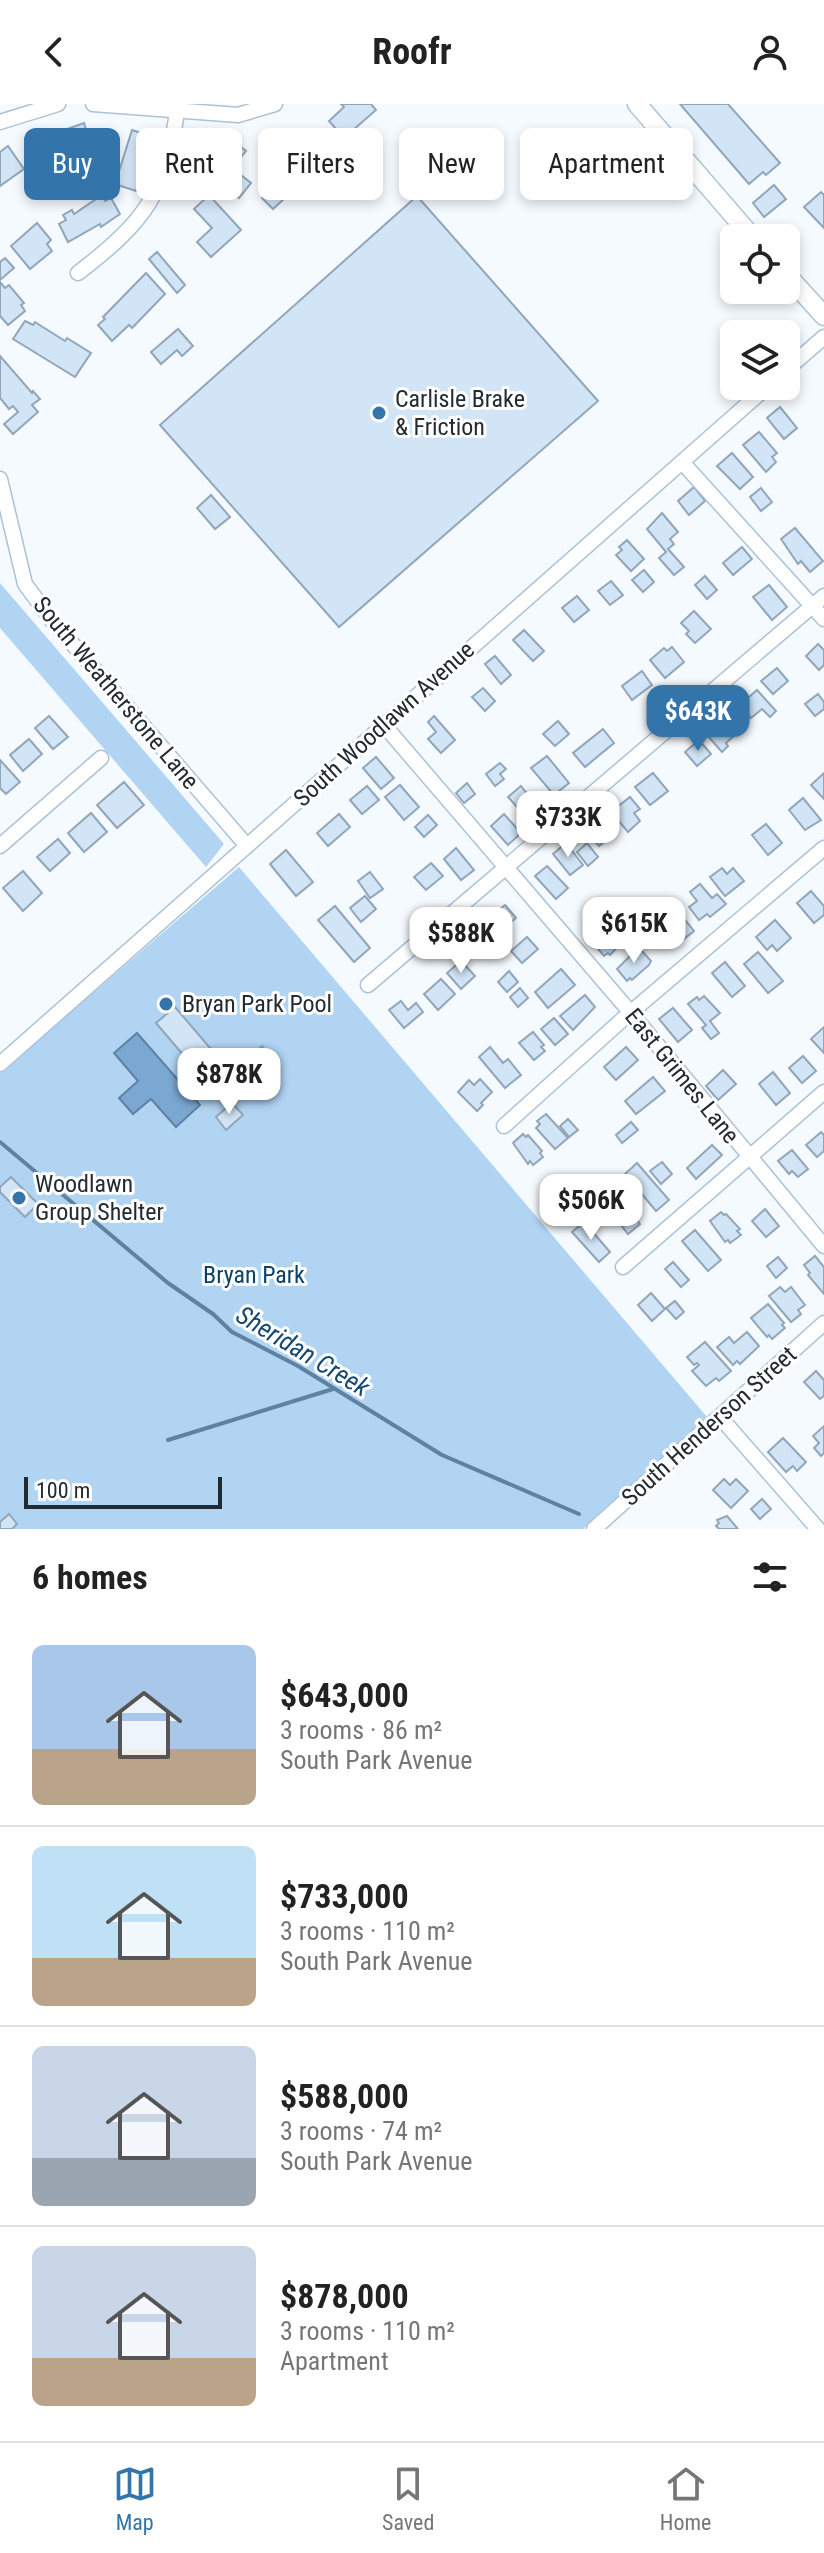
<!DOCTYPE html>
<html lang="en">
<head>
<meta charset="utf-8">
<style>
  body { margin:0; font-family:"Roboto Condensed",sans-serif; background:#f6f6f6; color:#222; height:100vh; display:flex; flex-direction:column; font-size:30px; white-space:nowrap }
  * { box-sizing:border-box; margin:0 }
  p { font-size:26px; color:#767676 }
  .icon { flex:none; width:44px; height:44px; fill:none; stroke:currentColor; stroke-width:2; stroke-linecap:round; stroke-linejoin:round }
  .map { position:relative; height:1425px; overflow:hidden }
  .panel { display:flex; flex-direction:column; background:#fff; flex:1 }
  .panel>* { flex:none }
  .top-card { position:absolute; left:24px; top:24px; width:776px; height:72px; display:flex; gap:16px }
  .fabs { position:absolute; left:720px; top:120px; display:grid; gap:16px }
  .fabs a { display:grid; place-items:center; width:80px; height:80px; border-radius:12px; background:#fff; box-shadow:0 4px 12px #0003; font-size:40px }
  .scale { position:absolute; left:24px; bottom:20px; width:198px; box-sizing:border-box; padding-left:8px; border:4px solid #222a32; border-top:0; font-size:22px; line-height:28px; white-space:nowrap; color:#222a32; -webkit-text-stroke:6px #fff; paint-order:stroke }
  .price { position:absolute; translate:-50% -68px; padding:0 18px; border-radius:16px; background:#fff; color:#222; font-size:26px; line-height:52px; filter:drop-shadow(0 2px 4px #0008) }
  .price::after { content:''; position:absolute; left:50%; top:48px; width:24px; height:18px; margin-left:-12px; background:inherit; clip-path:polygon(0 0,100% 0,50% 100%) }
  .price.current { background:#3375ab; color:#fff }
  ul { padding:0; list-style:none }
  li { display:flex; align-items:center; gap:24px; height:200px; padding:0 32px }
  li+li { border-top:2px solid #e0e0e0 }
  li span { display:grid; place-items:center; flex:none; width:224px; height:160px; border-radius:12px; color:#555 }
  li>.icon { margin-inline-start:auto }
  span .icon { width:96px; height:96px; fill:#fffc; stroke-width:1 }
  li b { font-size:34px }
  h2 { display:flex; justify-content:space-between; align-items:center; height:96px; padding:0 32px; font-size:34px }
  .tag { padding:0 28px; border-radius:12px; background:#fff; box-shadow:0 4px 12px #0003; font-size:28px; line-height:72px }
  .tag.current { background:#3375ab; color:#fff }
  header { display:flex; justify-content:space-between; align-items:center; height:104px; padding:0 32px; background:#fff; font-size:36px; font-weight:700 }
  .menu { display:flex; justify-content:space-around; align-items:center; height:112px; border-top:2px solid #e0e0e0; background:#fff; font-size:22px; color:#767676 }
  .menu a { display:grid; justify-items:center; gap:4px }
  .menu .current { color:#3375ab }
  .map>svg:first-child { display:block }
</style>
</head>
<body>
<header><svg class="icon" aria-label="back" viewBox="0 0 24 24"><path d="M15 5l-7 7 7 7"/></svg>Roofr<svg class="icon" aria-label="person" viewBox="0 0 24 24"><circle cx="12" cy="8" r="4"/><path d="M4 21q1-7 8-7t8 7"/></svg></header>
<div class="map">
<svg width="824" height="1425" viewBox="0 0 824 1425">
  <rect width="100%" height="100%" fill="#f5fafe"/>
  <g fill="#b1d4f3">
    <path d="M 0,479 L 224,740 L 206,763 L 0,524 Z"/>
    <path d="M 239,763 L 707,1313 L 583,1425 L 0,1425 L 0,969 Z"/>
  </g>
  <g fill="#7aa8d2" stroke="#6082a2" stroke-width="2">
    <path d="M 137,929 L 200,1001 L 176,1023 L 151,995 L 133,1010 L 119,994 L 138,977 L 114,949 Z"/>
    <path d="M 240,962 L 263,987 C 249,998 228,996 219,980 Z"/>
  </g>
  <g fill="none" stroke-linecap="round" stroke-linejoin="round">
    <g stroke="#6082a2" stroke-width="4">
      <path d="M 0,1038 L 168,1179 L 213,1210 L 232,1228 L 298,1262 L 442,1351 L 579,1410"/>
      <path d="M 168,1336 L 333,1285"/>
    </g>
  </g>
  <g fill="#d2e5f6" stroke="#91a6b9" stroke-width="2">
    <path d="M 341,0 L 371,0 L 376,6 L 344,34 L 329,17 L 344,3 Z"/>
    <path d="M 680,0 L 728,0 L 780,59 L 766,71 L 763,68 L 749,80 Z"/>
    <path d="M 84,19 L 91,41 L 42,59 L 39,49 L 35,51 L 30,38 Z"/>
    <path d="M 132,26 L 153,33 L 136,87 L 115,80 Z"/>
    <path d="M 328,34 L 338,46 L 310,71 L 300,60 Z"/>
    <path d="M 232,36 L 246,47 L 232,64 L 251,79 L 239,94 L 207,69 Z"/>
    <path d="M 8,42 L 24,65 L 0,82 L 0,48 Z"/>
    <path d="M 291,68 L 301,79 L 273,105 L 262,94 Z"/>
    <path d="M 774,81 L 786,95 L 764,113 L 753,99 Z"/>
    <path d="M 821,88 L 824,91 L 824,124 L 804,103 Z"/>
    <path d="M 102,91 L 105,97 L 111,94 L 120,110 L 101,123 L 100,120 L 68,138 L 59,120 L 66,116 L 63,111 L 72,106 L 74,110 Z"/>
    <path d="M 209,91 L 241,126 L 211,153 L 197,138 L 212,124 L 194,105 Z"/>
    <path d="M 417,92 L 598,297 L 339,523 L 160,321 Z"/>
    <path d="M 37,119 L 51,136 L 47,140 L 52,147 L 30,165 L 11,142 Z"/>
    <path d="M 157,148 L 185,181 L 177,189 L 149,155 Z"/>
    <path d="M 5,154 L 14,164 L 0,176 L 0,158 Z"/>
    <path d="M 146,169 L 165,190 L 132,224 L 129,221 L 112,237 L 98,221 L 105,215 L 103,213 Z"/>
    <path d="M 0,178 L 5,184 L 9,181 L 24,199 L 21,201 L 25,207 L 8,221 L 0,212 Z"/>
    <path d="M 25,217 L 33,221 L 35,218 L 65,237 L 67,234 L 91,249 L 75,273 L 13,235 Z"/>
    <path d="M 178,225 L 193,242 L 182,252 L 177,246 L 161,260 L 151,248 Z"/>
    <path d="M 0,252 L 32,289 L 33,287 L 40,295 L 32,301 L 38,308 L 13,330 L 4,320 L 18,308 L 13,302 L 9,305 L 0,294 Z"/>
    <path d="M 780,303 L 797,324 L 784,335 L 767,314 Z"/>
    <path d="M 759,328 L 777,349 L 772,353 L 776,358 L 766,368 L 743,341 Z"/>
    <path d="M 732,349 L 753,373 L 740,385 L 717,362 Z"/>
    <path d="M 694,383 L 705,397 L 689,411 L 678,397 Z"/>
    <path d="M 761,384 L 772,398 L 761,407 L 750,393 Z"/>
    <path d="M 211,391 L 230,413 L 215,425 L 197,404 Z"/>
    <path d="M 662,409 L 678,428 L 670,435 L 674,440 L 668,445 L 684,463 L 674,471 L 659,454 L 666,448 L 647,425 Z"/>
    <path d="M 795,424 L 823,457 L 810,468 L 801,457 L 798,460 L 781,435 Z"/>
    <path d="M 627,436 L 644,455 L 631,467 L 616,451 L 622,446 L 619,443 Z"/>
    <path d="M 742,443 L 752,455 L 733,471 L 723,459 Z"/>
    <path d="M 644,466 L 654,478 L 643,488 L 632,476 Z"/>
    <path d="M 705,472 L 717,486 L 707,495 L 695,481 Z"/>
    <path d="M 611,477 L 623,491 L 610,501 L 598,487 Z"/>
    <path d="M 769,481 L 787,503 L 772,516 L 753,493 Z"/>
    <path d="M 577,492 L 589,506 L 574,518 L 562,504 Z"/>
    <path d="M 694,507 L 711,525 L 695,539 L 686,530 L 689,527 L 681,519 Z"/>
    <path d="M 524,526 L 544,547 L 533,557 L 513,536 Z"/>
    <path d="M 818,540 L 824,546 L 824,561 L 819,566 L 806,552 Z"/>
    <path d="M 672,543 L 684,558 L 665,574 L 650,556 L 664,544 L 667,547 Z"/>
    <path d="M 495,552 L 511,571 L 501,580 L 485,560 Z"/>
    <path d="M 777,564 L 788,577 L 773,590 L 761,577 Z"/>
    <path d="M 642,567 L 652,581 L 632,596 L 622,582 Z"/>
    <path d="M 483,584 L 495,597 L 485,607 L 472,593 Z"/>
    <path d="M 757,586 L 776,607 L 770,613 L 762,605 L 751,614 L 740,601 Z"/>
    <path d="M 818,590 L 824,598 L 824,605 L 815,612 L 805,600 Z"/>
    <path d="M 731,610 L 743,624 L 726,639 L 728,642 L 722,648 L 707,631 Z"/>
    <path d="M 49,612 L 68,633 L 53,645 L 35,624 Z"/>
    <path d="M 434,612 L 455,636 L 441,649 L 428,635 L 436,628 L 428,618 Z"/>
    <path d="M 558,617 L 569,630 L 555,642 L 543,630 Z"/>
    <path d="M 603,625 L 614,639 L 585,663 L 573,649 Z"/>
    <path d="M 29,635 L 42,650 L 23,667 L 10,651 Z"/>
    <path d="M 699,636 L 711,650 L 697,662 L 685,648 Z"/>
    <path d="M 547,652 L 569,679 L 554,691 L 531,664 Z"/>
    <path d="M 376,653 L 394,674 L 381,685 L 363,664 Z"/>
    <path d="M 0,656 L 20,678 L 6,690 L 0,684 Z"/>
    <path d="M 500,659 L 506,665 L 500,670 L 504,675 L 495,682 L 486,670 Z"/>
    <path d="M 653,669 L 668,687 L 650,701 L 635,683 Z"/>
    <path d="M 824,669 L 824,695 L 811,681 Z"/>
    <path d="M 124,678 L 144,701 L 117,724 L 97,701 Z"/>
    <path d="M 467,679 L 475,690 L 464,699 L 456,689 Z"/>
    <path d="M 400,681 L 419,703 L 404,716 L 385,693 Z"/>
    <path d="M 367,682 L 379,696 L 362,710 L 350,696 Z"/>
    <path d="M 521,682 L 537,702 L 530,708 L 523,699 L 518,704 L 508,693 Z"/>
    <path d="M 630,693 L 640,705 L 634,709 L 640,717 L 628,728 L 611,708 Z"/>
    <path d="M 803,694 L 821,716 L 805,726 L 789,706 Z"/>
    <path d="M 91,709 L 107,728 L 84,748 L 68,729 Z"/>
    <path d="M 339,710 L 350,723 L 328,742 L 317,729 Z"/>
    <path d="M 504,710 L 521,729 L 508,741 L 491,722 Z"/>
    <path d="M 428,711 L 437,721 L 424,733 L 415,723 Z"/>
    <path d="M 598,718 L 610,733 L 599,742 L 586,727 Z"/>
    <path d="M 766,720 L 782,739 L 768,751 L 752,731 Z"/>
    <path d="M 58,735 L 70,749 L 50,767 L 37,753 Z"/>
    <path d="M 566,739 L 583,761 L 570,771 L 553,750 Z"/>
    <path d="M 587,739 L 598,753 L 588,762 L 577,748 Z"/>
    <path d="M 456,744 L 474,766 L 461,776 L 444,755 Z"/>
    <path d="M 286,746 L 313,778 L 296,792 L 270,760 Z"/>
    <path d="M 431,759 L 443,772 L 426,786 L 414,773 Z"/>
    <path d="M 547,762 L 568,784 L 556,795 L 535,772 Z"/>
    <path d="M 722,764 L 727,770 L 733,764 L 744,777 L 725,792 L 710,773 Z"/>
    <path d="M 23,767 L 42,789 L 23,807 L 3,784 Z"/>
    <path d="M 370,768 L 383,785 L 370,794 L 358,777 Z"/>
    <path d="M 700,780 L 712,794 L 717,790 L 726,800 L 710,813 L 707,810 L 699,816 L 689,803 L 697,797 L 690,788 Z"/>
    <path d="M 811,787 L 824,802 L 824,811 L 814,819 L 797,799 Z"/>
    <path d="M 365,792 L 376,805 L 361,818 L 350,804 Z"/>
    <path d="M 505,801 L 516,814 L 503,825 L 492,811 Z"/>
    <path d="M 335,802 L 370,844 L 354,858 L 318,816 Z"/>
    <path d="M 674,802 L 694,827 L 680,838 L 660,813 Z"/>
    <path d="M 775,816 L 791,834 L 777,847 L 772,841 L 767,846 L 756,833 Z"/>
    <path d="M 613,820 L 617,820 L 628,832 L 610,851 L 608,849 L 604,852 L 594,840 Z"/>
    <path d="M 482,821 L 493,834 L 477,848 L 465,834 Z"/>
    <path d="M 527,833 L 538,845 L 522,859 L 511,847 Z"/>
    <path d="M 640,845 L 651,857 L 649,861 L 632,876 L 630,874 L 627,877 L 617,865 L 636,846 Z"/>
    <path d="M 758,848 L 783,877 L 768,889 L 744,860 Z"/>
    <path d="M 461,857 L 475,872 L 461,885 L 447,869 Z"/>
    <path d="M 725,858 L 745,882 L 732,893 L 712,869 Z"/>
    <path d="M 561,865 L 575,881 L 548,904 L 535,888 Z"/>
    <path d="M 509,867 L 518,878 L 507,888 L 498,878 Z"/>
    <path d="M 441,875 L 455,890 L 438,906 L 424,890 Z"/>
    <path d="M 520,884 L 528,894 L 518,903 L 510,893 Z"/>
    <path d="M 585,891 L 595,903 L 573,926 L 560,912 Z"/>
    <path d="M 704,892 L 720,909 L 710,917 L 719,929 L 711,935 L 702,924 L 706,921 L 688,900 L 697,893 L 699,896 Z"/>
    <path d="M 401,897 L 408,906 L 416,899 L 423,908 L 404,924 L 389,906 Z"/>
    <path d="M 175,903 L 228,965 L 209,981 L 156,919 Z"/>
    <path d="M 673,904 L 692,926 L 678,938 L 659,915 Z"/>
    <path d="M 554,914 L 568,930 L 555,941 L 541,925 Z"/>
    <path d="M 824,923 L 824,949 L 811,935 Z"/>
    <path d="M 533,928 L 544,941 L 541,943 L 545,947 L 534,956 L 519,939 Z"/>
    <path d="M 262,942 L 274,956 L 263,966 L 251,952 Z"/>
    <path d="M 490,943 L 503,959 L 508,955 L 521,971 L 505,984 L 479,953 Z"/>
    <path d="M 626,943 L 638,956 L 616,976 L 604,963 Z"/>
    <path d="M 803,952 L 816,967 L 802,979 L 789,964 Z"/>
    <path d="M 723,966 L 736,980 L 718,996 L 706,982 Z"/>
    <path d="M 773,968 L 790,989 L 776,1001 L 759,980 Z"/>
    <path d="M 653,973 L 665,987 L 636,1010 L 625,997 Z"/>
    <path d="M 480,975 L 492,988 L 481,999 L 483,1001 L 477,1007 L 458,988 L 469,976 L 474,981 Z"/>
    <path d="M 232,999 L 243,1011 L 226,1026 L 216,1013 Z"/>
    <path d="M 546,1010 L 568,1034 L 555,1045 L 536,1024 L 540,1020 L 537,1017 Z"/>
    <path d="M 568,1015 L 578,1026 L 569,1033 L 560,1022 Z"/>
    <path d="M 631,1018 L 638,1026 L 622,1039 L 616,1031 Z"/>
    <path d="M 821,1028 L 824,1031 L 824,1047 L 817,1053 L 806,1041 Z"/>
    <path d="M 523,1030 L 526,1033 L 528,1031 L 542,1047 L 540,1049 L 543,1053 L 533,1061 L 530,1057 L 528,1060 L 513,1039 Z"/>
    <path d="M 712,1041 L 722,1051 L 696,1075 L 687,1064 Z"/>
    <path d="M 792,1046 L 808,1065 L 798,1073 L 792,1067 L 789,1070 L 778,1057 Z"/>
    <path d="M 662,1058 L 672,1070 L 661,1080 L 650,1067 Z"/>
    <path d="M 637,1059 L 669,1096 L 656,1107 L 625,1070 Z"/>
    <path d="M 11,1073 L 38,1100 L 25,1113 L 0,1088 L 0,1083 Z"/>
    <path d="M 623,1098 L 640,1120 L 628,1130 L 610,1107 Z"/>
    <path d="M 765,1105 L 779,1122 L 766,1133 L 752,1117 Z"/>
    <path d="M 721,1108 L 724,1111 L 726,1110 L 740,1125 L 737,1127 L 741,1131 L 730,1139 L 728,1136 L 725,1138 L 710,1117 Z"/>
    <path d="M 584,1118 L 610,1148 L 599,1158 L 572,1128 Z"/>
    <path d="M 695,1126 L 721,1156 L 708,1167 L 682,1137 Z"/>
    <path d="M 815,1152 L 824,1163 L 824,1190 L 808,1171 L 810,1169 L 804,1161 Z"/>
    <path d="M 778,1153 L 787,1164 L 776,1174 L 767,1162 Z"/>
    <path d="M 673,1158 L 689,1176 L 681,1183 L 665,1165 Z"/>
    <path d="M 780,1183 L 785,1188 L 791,1183 L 805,1201 L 798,1206 L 801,1210 L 791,1218 L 769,1192 Z"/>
    <path d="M 651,1189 L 665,1205 L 652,1217 L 638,1201 Z"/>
    <path d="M 675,1197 L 684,1208 L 676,1215 L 666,1204 Z"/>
    <path d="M 768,1200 L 784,1219 L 782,1221 L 785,1224 L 772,1235 L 769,1231 L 767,1233 L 751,1214 Z"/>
    <path d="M 747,1228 L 759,1242 L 740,1260 L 737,1257 L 733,1261 L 717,1243 L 729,1233 L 734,1239 Z"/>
    <path d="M 705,1238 L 731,1267 L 719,1277 L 716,1274 L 706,1282 L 692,1267 L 699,1261 L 697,1259 L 694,1261 L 687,1253 Z"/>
    <path d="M 816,1267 L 824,1276 L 824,1292 L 820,1295 L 804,1278 Z"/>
    <path d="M 824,1322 L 824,1349 L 821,1352 L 814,1344 L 819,1339 L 813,1332 Z"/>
    <path d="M 783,1334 L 806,1358 L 797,1367 L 793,1362 L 786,1368 L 768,1348 Z"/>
    <path d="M 724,1375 L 730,1381 L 736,1375 L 748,1387 L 731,1404 L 713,1386 Z"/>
    <path d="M 762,1395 L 771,1405 L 760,1415 L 751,1405 Z"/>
    <path d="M 9,1410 L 17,1420 L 12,1425 L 0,1425 L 0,1418 Z"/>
    <path d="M 727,1412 L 738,1425 L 719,1425 L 716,1422 L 719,1419 L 717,1416 Z"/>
  </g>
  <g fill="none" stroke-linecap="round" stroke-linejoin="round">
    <defs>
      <g id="minor">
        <path d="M 93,0 L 238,11 L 275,0"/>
        <path d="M 0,18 L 58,0"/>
        <path d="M 78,169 C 147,116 167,88 178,0"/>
        <path d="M 786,266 L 824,233"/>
        <path d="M 682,358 L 824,515"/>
        <path d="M 0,375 L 25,480 L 51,515 L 247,742"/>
        <path d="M 383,620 L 631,909 L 824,1142"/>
        <path d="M 0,742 L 101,654"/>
        <path d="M 368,881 L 824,492"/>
        <path d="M 0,960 L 768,282"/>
        <path d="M 504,1022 L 623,915 L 824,744"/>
        <path d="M 623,1163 L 824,988"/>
        <path d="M 720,1313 L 818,1425"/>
        <path d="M 594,1425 L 824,1219"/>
      </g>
      <g id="major">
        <path d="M 637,0 L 753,134"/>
        <path d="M 786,170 L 824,212"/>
      </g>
    </defs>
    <use href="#minor" stroke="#adc2d6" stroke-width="17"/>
    <use href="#major" stroke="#adc2d6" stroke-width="21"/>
    <use href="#minor" stroke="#fff" stroke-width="14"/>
    <use href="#major" stroke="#fff" stroke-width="18"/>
  </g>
  <g fill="#3375ab" stroke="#fff" stroke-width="3">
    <circle cx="379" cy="309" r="8"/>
    <circle cx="166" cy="900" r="8"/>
    <circle cx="19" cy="1094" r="8"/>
  </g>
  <g text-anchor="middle" stroke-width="6" stroke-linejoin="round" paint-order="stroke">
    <g font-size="24" fill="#222a32" stroke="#fff" text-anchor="start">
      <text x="395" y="303">Carlisle Brake<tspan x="395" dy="28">&amp; Friction</tspan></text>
      <text x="182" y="908">Bryan Park Pool</text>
      <text x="35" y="1088">Woodlawn<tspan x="35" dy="28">Group Shelter</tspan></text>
    </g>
    <g font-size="24" fill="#222a32" stroke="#fff">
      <text transform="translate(116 589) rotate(50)" y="8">South Weatherstone Lane</text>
      <text transform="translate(384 620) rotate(-42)" y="8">South Woodlawn Avenue</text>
      <text transform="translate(682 972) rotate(51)" y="8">East Grimes Lane</text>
      <text transform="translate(709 1322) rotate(-42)" y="8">South Henderson Street</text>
    </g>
    <g font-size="24" fill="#0a4169" stroke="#fff">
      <text x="254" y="1179">Bryan Park</text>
    </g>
    <g font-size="26" font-style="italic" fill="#144871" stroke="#fff">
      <text transform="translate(303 1247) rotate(31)" y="9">Sheridan Creek</text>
    </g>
  </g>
</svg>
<div class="fabs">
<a><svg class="icon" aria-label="locate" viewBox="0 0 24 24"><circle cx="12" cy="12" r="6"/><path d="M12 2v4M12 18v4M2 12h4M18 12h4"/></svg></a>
<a><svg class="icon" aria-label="layers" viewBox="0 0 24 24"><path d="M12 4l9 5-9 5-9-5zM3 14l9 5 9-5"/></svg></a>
</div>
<div class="scale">100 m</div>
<b class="price current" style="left:698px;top:649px">$643K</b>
<b class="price" style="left:568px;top:755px">$733K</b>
<b class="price" style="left:634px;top:861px">$615K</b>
<b class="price" style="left:461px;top:871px">$588K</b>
<b class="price" style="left:229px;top:1012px">$878K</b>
<b class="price" style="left:591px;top:1138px">$506K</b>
<div class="top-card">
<a class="tag current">Buy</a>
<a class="tag">Rent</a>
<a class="tag">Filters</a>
<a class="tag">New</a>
<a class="tag">Apartment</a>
</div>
</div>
<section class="panel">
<h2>6 homes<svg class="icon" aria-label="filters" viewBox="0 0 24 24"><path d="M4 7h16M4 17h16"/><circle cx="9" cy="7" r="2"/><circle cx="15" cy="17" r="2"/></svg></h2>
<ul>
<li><span style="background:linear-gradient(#a9c7e8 65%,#b9a48a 0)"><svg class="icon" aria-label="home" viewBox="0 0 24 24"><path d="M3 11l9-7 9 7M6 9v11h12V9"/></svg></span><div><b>$643,000</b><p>3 rooms · 86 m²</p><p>South Park Avenue</p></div></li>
<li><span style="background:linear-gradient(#bfe0f5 70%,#b9a48a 0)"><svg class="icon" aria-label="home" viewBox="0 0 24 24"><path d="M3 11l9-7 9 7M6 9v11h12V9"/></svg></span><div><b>$733,000</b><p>3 rooms · 110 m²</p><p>South Park Avenue</p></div></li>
<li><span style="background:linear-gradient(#c9d6e8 70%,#9aa5b1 0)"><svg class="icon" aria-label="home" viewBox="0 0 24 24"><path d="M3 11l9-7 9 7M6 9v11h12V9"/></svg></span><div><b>$588,000</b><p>3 rooms · 74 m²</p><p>South Park Avenue</p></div></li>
<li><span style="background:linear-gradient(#c9d6e8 70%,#b9a48a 0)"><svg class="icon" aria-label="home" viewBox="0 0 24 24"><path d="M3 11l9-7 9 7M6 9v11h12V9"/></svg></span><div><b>$878,000</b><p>3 rooms · 110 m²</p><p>Apartment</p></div></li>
</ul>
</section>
<nav class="menu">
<a class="current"><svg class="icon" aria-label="map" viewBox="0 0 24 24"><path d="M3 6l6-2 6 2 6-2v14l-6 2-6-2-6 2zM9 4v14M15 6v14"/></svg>Map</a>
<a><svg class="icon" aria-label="saved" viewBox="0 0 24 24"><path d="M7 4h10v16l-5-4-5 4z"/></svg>Saved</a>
<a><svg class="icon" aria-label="home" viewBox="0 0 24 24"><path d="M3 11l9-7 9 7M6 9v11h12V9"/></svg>Home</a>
</nav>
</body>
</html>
